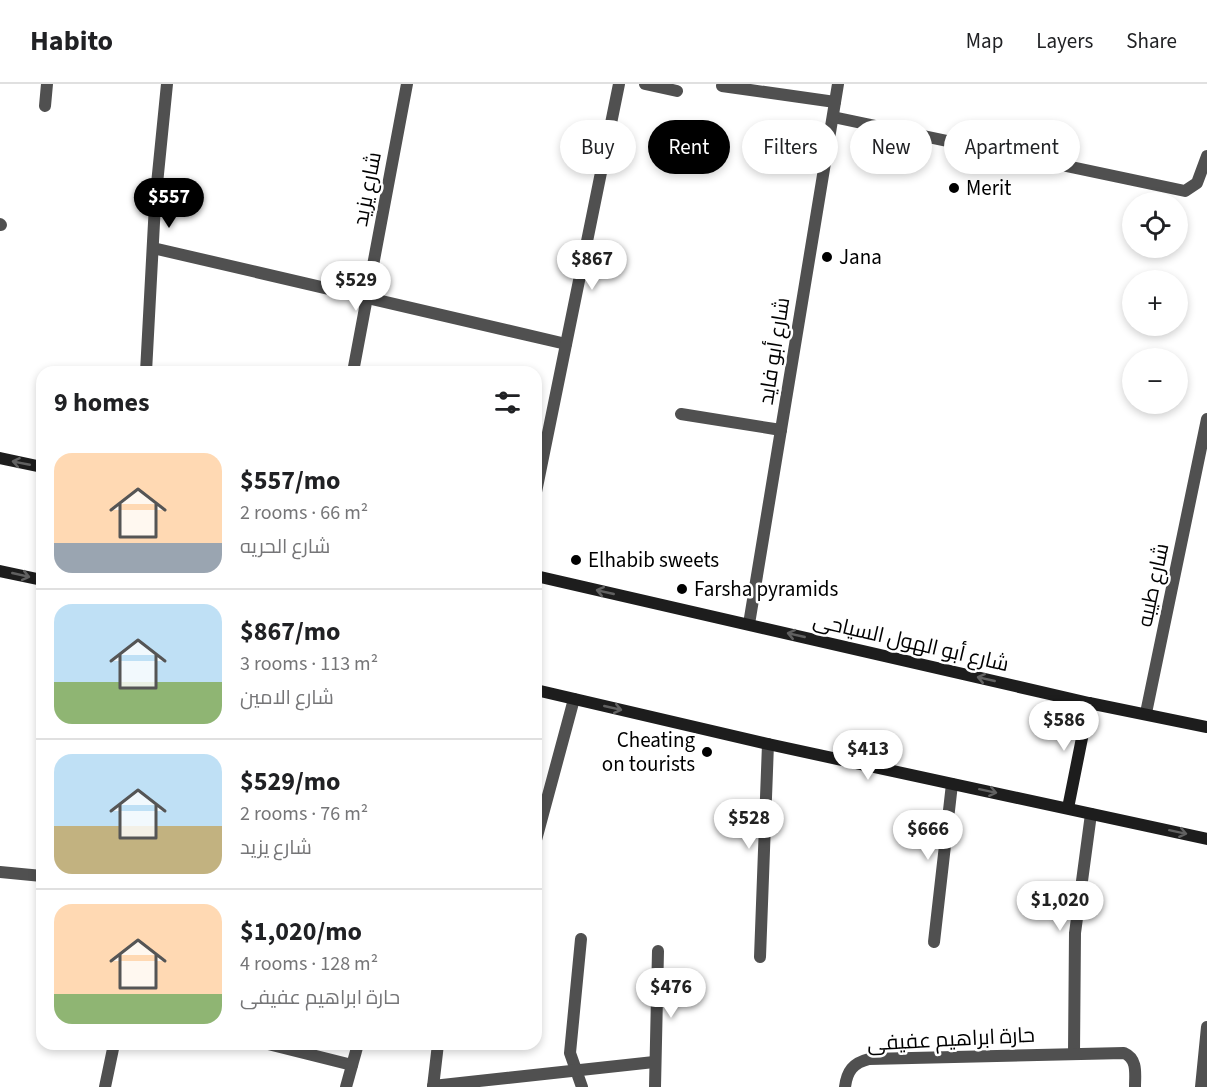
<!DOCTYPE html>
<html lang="en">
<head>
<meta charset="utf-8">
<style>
  body { margin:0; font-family:"Source Sans 3",Cairo,sans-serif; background:#f6f6f6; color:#202124; height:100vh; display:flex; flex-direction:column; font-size:22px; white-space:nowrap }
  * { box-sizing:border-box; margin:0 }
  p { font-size:20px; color:#757577 }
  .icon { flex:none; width:33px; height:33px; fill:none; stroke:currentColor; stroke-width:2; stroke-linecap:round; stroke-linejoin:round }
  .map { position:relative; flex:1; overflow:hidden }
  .side { position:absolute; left:36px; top:282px; width:506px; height:684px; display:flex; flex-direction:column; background:#fff; border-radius:18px; box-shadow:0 3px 9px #0003 }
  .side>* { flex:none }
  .guide { position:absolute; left:560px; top:36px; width:556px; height:54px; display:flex; gap:12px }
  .tools { position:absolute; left:1122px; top:108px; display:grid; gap:12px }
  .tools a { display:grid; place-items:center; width:66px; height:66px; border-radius:50%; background:#fff; box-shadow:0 3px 9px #0003; font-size:30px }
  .price { position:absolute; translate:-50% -51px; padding:0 14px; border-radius:21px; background:#fff; color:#222; font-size:20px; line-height:39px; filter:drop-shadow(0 2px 3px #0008) }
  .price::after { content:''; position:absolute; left:50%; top:36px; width:18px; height:14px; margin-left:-9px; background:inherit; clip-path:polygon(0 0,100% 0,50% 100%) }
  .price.on { background:#000; color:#fff }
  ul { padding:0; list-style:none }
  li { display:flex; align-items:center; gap:18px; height:150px; padding:0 18px }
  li+li { border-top:2px solid #e0e0e0 }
  li span { display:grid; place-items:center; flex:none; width:168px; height:120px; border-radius:18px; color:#555 }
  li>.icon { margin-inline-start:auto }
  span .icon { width:72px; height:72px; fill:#fffc; stroke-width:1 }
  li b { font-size:26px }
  h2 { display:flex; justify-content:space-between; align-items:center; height:72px; padding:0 18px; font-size:26px }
  .chip { padding:0 21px; border-radius:27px; background:#fff; box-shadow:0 3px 9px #0003; font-size:21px; line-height:54px }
  .chip.on { background:#000; color:#fff }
  header { display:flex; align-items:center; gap:36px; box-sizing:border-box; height:84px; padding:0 30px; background:#fff; border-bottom:2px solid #e0e0e0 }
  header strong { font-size:28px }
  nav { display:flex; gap:33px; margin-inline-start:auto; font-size:21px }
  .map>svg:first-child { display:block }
</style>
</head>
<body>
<header>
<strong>Habito</strong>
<nav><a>Map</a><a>Layers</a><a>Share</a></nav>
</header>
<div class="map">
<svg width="1207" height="1003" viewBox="0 0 1207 1003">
  <rect width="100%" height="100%" fill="#fff"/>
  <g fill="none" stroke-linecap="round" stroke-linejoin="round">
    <g stroke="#505050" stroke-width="12">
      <path d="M 645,0 L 677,7"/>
      <path d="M 722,2 L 835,18"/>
      <path d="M 45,22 L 47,0"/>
      <path d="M 833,33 L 1185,107 L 1197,99 L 1207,72"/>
      <path d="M 0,140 L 1,141"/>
      <path d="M 153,164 L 566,260"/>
      <path d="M 146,288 L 155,120 L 167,0"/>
      <path d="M 353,288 L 407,0"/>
      <path d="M 681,330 L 781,346"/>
      <path d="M 536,408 L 619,0"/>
      <path d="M 749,540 L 838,0"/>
      <path d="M 1146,629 L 1207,335"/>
      <path d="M 536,756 L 574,615"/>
      <path d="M 0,788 L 42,792"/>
      <path d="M 581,855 L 570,969 L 582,1003"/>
      <path d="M 934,858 L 952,700"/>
      <path d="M 760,873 L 768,660"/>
      <path d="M 268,960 L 352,981"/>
      <path d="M 1074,969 L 1075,849 L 1091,730"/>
      <path d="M 433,1002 L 654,978"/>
      <path d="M 105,1003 L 114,960"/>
      <path d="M 346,1003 L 358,960"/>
      <path d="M 433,1003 L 438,960"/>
      <path d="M 655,1003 L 658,867"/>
      <path d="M 845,1003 C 847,987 853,979 869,975 L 1124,969 C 1138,975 1135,990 1135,1003"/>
      <path d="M 1201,1003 L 1207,943"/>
    </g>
    <g stroke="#1d1d1d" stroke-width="12">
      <path d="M 0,374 L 42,383"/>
      <path d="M 0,487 L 42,496"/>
      <path d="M 536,492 L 1089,619 L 1207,643"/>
      <path d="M 536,606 L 768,660 L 1207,755"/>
      <path d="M 1068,724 L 1089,619"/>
    </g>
  </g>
  <defs><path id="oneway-shaft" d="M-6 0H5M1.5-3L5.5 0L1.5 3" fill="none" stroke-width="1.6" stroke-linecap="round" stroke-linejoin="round" transform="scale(1.5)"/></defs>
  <g stroke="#616161">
    <use href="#oneway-shaft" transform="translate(21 379) rotate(-169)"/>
    <use href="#oneway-shaft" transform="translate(21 491) rotate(13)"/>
    <use href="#oneway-shaft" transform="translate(605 508) rotate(-167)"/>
    <use href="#oneway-shaft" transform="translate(796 551) rotate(-167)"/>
    <use href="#oneway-shaft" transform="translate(986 595) rotate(-167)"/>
    <use href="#oneway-shaft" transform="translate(613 624) rotate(13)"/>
    <use href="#oneway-shaft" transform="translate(988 707) rotate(12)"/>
    <use href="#oneway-shaft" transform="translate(1178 748) rotate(12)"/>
  </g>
  <g fill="#000" stroke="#fff" stroke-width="2">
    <circle cx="954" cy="104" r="6"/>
    <circle cx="827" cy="173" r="6"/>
    <circle cx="576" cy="476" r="6"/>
    <circle cx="682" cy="505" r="6"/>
    <circle cx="707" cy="668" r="6"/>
  </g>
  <g text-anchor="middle" stroke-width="5" stroke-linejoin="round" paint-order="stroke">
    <g font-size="21" fill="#000" stroke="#fff" text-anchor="start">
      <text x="966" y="111">Merit</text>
      <text x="839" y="180">Jana</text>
      <text x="588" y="483">Elhabib sweets</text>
      <text x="694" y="512">Farsha pyramids</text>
      <text x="695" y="663" text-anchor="end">Cheating<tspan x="695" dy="24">on tourists</tspan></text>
    </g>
    <g font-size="21" fill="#000" stroke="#fff">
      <text transform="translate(367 105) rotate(-79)" y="7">شارع يزيد</text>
      <text transform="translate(774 267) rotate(-81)" y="7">شارع أبو فايد</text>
      <text transform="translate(1153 501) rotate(-78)" y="7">شارع طيبه</text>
      <text transform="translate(911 558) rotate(13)" y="7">شارع أبو الهول السياحى</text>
      <text transform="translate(951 955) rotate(-3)" y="7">حارة ابراهيم عفيفى</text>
    </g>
  </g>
</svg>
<div class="tools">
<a><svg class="icon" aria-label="locate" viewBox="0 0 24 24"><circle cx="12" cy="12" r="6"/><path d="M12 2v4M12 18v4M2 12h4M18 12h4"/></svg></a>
<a>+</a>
<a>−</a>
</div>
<b class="price on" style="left:169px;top:145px">$557</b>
<b class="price" style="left:592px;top:207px">$867</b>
<b class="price" style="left:356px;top:228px">$529</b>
<b class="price" style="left:1064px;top:668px">$586</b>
<b class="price" style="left:868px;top:697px">$413</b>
<b class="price" style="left:749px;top:766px">$528</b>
<b class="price" style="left:928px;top:777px">$666</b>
<b class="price" style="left:1060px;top:848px">$1,020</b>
<b class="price" style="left:671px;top:935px">$476</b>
<div class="guide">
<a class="chip">Buy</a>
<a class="chip on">Rent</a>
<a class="chip">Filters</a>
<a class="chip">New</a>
<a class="chip">Apartment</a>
</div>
<section class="side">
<h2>9 homes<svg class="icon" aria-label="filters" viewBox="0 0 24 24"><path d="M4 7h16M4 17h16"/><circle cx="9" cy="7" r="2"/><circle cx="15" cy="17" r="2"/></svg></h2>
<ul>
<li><span style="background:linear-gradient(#ffd9b3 75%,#9aa5b1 0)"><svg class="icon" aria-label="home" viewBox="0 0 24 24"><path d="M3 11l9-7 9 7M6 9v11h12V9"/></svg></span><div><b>$557/mo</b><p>2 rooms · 66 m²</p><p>شارع الحريه</p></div></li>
<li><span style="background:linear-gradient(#bfe0f5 65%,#8fb573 0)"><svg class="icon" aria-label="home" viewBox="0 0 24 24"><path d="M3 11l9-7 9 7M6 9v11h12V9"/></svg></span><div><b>$867/mo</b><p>3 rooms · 113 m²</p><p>شارع الامين</p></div></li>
<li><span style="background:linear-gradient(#bfe0f5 60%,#c2b280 0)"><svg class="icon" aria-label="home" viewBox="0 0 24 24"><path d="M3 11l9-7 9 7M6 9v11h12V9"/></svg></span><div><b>$529/mo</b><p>2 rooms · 76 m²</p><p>شارع يزيد</p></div></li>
<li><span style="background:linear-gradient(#ffd9b3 75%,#8fb573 0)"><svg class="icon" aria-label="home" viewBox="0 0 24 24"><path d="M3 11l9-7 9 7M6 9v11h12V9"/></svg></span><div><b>$1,020/mo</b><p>4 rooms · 128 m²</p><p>حارة ابراهيم عفيفى</p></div></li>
</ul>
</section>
</div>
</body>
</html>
